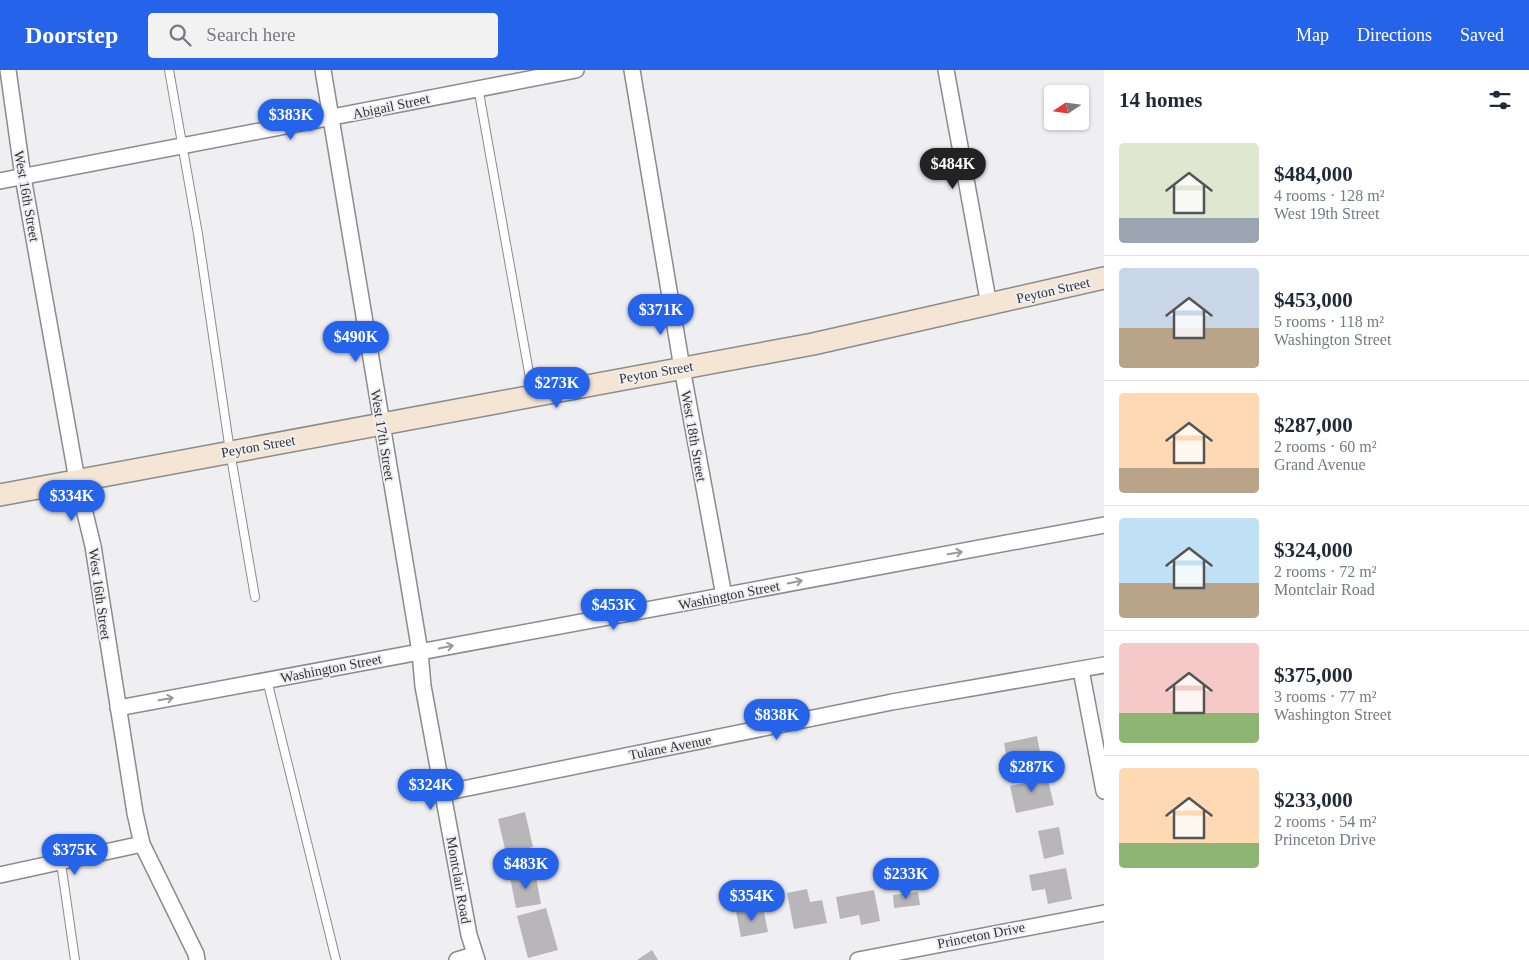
<!DOCTYPE html>
<html lang="en">
<head>
<meta charset="utf-8">
<style>
  body { margin:0; font-family:Georgia,serif; background:#f2f2f3; color:#1f2937; height:100vh; display:flex; flex-direction:column; font-size:19px; white-space:nowrap }
  * { box-sizing:border-box; margin:0 }
  p { font-size:16px; color:#747a83 }
  .icon { flex:none; width:28px; height:28px; fill:none; stroke:currentColor; stroke-width:2; stroke-linecap:round; stroke-linejoin:round }
  .map { position:relative; flex:1; overflow:hidden }
  .panel { display:flex; flex-direction:column; background:#fff; width:425px }
  .panel>* { flex:none }
  .needle { width:32px; rotate:257deg }
  .controls { position:absolute; left:1044px; top:15px; display:grid; gap:10px }
  .controls a { display:grid; place-items:center; width:45px; height:45px; border-radius:5px; background:#fff; box-shadow:0 1px 4px #0004; font-size:25px }
  .price { position:absolute; translate:-50% -42px; padding:0 11px; border-radius:18px; background:#2563eb; color:#fff; font-size:16px; line-height:32px; filter:drop-shadow(0 1px 2px #0008) }
  .price::after { content:''; position:absolute; left:50%; top:30px; width:15px; height:11px; margin-left:-8px; background:inherit; clip-path:polygon(0 0,100% 0,50% 100%) }
  .price.selected { background:#222; color:#fff }
  ul { padding:0; list-style:none }
  li { display:flex; align-items:center; gap:15px; height:125px; padding:0 15px }
  li+li { border-top:1px solid #e0e1e3 }
  li span { display:grid; place-items:center; flex:none; width:140px; height:100px; border-radius:5px; color:#555 }
  li>.icon { margin-inline-start:auto }
  span .icon { width:60px; height:60px; fill:#fffc; stroke-width:1 }
  li b { font-size:21px }
  h2 { display:flex; justify-content:space-between; align-items:center; height:60px; padding:0 15px; font-size:21px }
  header { display:flex; align-items:center; gap:30px; box-sizing:border-box; height:70px; padding:0 25px; background:#2563eb; color:#fff }
  header strong { font-size:24px }
  nav { display:flex; gap:28px; margin-inline-start:auto; font-size:18px }
  .search { width:350px; height:45px; background:#f2f2f3; display:flex; align-items:center; gap:12px; box-sizing:border-box; padding:0 18px; border-radius:5px; color:#747a83; font-size:19px }
  main { display:flex; flex:1; min-height:0 }
  .map>svg:first-child { display:block }
</style>
</head>
<body>
<header>
<strong>Doorstep</strong>
<div class="search"><svg class="icon" aria-label="search" viewBox="0 0 24 24"><circle cx="10" cy="10" r="6"/><path d="M15 15l6 6"/></svg>Search here</div>
<nav><a>Map</a><a>Directions</a><a>Saved</a></nav>
</header>
<main>
<div class="map">
<svg width="1104" height="890" viewBox="0 0 1104 890">
  <rect width="100%" height="100%" fill="#efeff2"/>
  <g fill="#b8b6b9">
    <path d="M 1037,666 L 1041,687 L 1008,694 L 1004,673 Z"/>
    <path d="M 1046,702 L 1054,735 L 1016,743 L 1010,716 L 1024,713 L 1022,707 Z"/>
    <path d="M 525,742 L 533,777 L 506,783 L 498,749 Z"/>
    <path d="M 1059,757 L 1064,784 L 1044,789 L 1038,761 Z"/>
    <path d="M 1066,798 L 1072,829 L 1048,834 L 1045,819 L 1032,821 L 1029,805 Z"/>
    <path d="M 535,802 L 541,834 L 516,838 L 510,807 Z"/>
    <path d="M 807,819 L 810,832 L 822,830 L 827,853 L 794,859 L 787,823 Z"/>
    <path d="M 874,820 L 880,851 L 861,855 L 859,845 L 840,849 L 836,827 Z"/>
    <path d="M 918,822 L 920,835 L 894,838 L 893,825 Z"/>
    <path d="M 763,837 L 768,862 L 741,867 L 736,841 Z"/>
    <path d="M 546,838 L 558,880 L 528,888 L 517,846 Z"/>
    <path d="M 652,880 L 658,890 L 637,890 Z"/>
  </g>
  <g fill="none" stroke-linecap="round" stroke-linejoin="round">
    <defs>
      <g id="lane">
        <path d="M 169,0 L 198,164 L 230,381 L 255,527"/>
        <path d="M 478,17 L 533,325"/>
        <path d="M 267,610 L 336,890"/>
        <path d="M 61,793 L 75,890"/>
      </g>
      <g id="street">
        <path d="M 8,0 L 23,107 L 77,410 L 93,476 L 135,743 L 142,774 L 196,884 L 197,890"/>
        <path d="M 323,0 L 420,582 L 423,616 L 469,865 L 477,890"/>
        <path d="M 632,0 L 682,298 L 724,526"/>
        <path d="M 946,0 L 989,235"/>
        <path d="M 0,111 L 576,0"/>
        <path d="M 1081,600 L 1104,721"/>
        <path d="M 118,638 L 1104,455"/>
        <path d="M 443,723 L 892,632 L 1104,595"/>
        <path d="M 0,805 L 142,774"/>
        <path d="M 457,890 L 474,885"/>
        <path d="M 858,890 L 1104,843"/>
      </g>
      <path id="secondary" d="M 0,425 L 813,274 L 1104,208"/>
    </defs>
    <use href="#lane" stroke="#8b8b8e" stroke-width="10"/>
    <use href="#street" stroke="#8b8b8e" stroke-width="18"/>
    <use href="#secondary" stroke="#8b8b8e" stroke-width="24"/>
    <use href="#lane" stroke="#fff" stroke-width="8"/>
    <use href="#street" stroke="#fff" stroke-width="15"/>
    <use href="#secondary" stroke="#f4e5d4" stroke-width="21"/>
  </g>
  <defs><path id="oneway-shaft" d="M-6 0H5M1.5-3L5.5 0L1.5 3" fill="none" stroke-width="1.6" stroke-linecap="round" stroke-linejoin="round" transform="scale(1.25)"/></defs>
  <g stroke="#99999a">
    <use href="#oneway-shaft" transform="translate(955 483) rotate(-10)"/>
    <use href="#oneway-shaft" transform="translate(795 512) rotate(-11)"/>
    <use href="#oneway-shaft" transform="translate(446 577) rotate(-11)"/>
    <use href="#oneway-shaft" transform="translate(166 629) rotate(-10)"/>
  </g>
  <g text-anchor="middle" stroke-width="4" stroke-linejoin="round" paint-order="stroke">
    <g font-size="14" fill="#333334" stroke="#efeff2">
      <text transform="translate(391 36) rotate(-12)" y="5">Abigail Street</text>
      <text transform="translate(27 126) rotate(80)" y="5">West 16th Street</text>
      <text transform="translate(1053 220) rotate(-13)" y="5">Peyton Street</text>
      <text transform="translate(656 302) rotate(-10)" y="5">Peyton Street</text>
      <text transform="translate(383 365) rotate(81)" y="5">West 17th Street</text>
      <text transform="translate(694 366) rotate(80)" y="5">West 18th Street</text>
      <text transform="translate(258 376) rotate(-10)" y="5">Peyton Street</text>
      <text transform="translate(100 524) rotate(82)" y="5">West 16th Street</text>
      <text transform="translate(729 525) rotate(-11)" y="5">Washington Street</text>
      <text transform="translate(331 598) rotate(-11)" y="5">Washington Street</text>
      <text transform="translate(670 677) rotate(-11)" y="5">Tulane Avenue</text>
      <text transform="translate(459 810) rotate(80)" y="5">Montclair Road</text>
      <text transform="translate(981 865) rotate(-11)" y="5">Princeton Drive</text>
    </g>
  </g>
</svg>
<div class="controls">
<a><svg class="needle" viewBox="-14 -14 28 28"><path d="M0-13l5 13h-10z" fill="#e53935"/><path d="M0 13l5-13h-10z" fill="#747a83"/></svg></a>
</div>
<b class="price" style="left:291px;top:71px">$383K</b>
<b class="price selected" style="left:953px;top:120px">$484K</b>
<b class="price" style="left:661px;top:266px">$371K</b>
<b class="price" style="left:356px;top:293px">$490K</b>
<b class="price" style="left:557px;top:339px">$273K</b>
<b class="price" style="left:72px;top:452px">$334K</b>
<b class="price" style="left:614px;top:561px">$453K</b>
<b class="price" style="left:777px;top:671px">$838K</b>
<b class="price" style="left:1032px;top:723px">$287K</b>
<b class="price" style="left:431px;top:741px">$324K</b>
<b class="price" style="left:75px;top:806px">$375K</b>
<b class="price" style="left:526px;top:820px">$483K</b>
<b class="price" style="left:906px;top:830px">$233K</b>
<b class="price" style="left:752px;top:852px">$354K</b>
</div>
<section class="panel">
<h2>14 homes<svg class="icon" aria-label="filters" viewBox="0 0 24 24"><path d="M4 7h16M4 17h16"/><circle cx="9" cy="7" r="2"/><circle cx="15" cy="17" r="2"/></svg></h2>
<ul>
<li><span style="background:linear-gradient(#dfe7d0 75%,#9aa5b1 0)"><svg class="icon" aria-label="home" viewBox="0 0 24 24"><path d="M3 11l9-7 9 7M6 9v11h12V9"/></svg></span><div><b>$484,000</b><p>4 rooms · 128 m²</p><p>West 19th Street</p></div></li>
<li><span style="background:linear-gradient(#c9d6e8 60%,#b9a48a 0)"><svg class="icon" aria-label="home" viewBox="0 0 24 24"><path d="M3 11l9-7 9 7M6 9v11h12V9"/></svg></span><div><b>$453,000</b><p>5 rooms · 118 m²</p><p>Washington Street</p></div></li>
<li><span style="background:linear-gradient(#ffd9b3 75%,#b9a48a 0)"><svg class="icon" aria-label="home" viewBox="0 0 24 24"><path d="M3 11l9-7 9 7M6 9v11h12V9"/></svg></span><div><b>$287,000</b><p>2 rooms · 60 m²</p><p>Grand Avenue</p></div></li>
<li><span style="background:linear-gradient(#bfe0f5 65%,#b9a48a 0)"><svg class="icon" aria-label="home" viewBox="0 0 24 24"><path d="M3 11l9-7 9 7M6 9v11h12V9"/></svg></span><div><b>$324,000</b><p>2 rooms · 72 m²</p><p>Montclair Road</p></div></li>
<li><span style="background:linear-gradient(#f6c9c9 70%,#8fb573 0)"><svg class="icon" aria-label="home" viewBox="0 0 24 24"><path d="M3 11l9-7 9 7M6 9v11h12V9"/></svg></span><div><b>$375,000</b><p>3 rooms · 77 m²</p><p>Washington Street</p></div></li>
<li><span style="background:linear-gradient(#ffd9b3 75%,#8fb573 0)"><svg class="icon" aria-label="home" viewBox="0 0 24 24"><path d="M3 11l9-7 9 7M6 9v11h12V9"/></svg></span><div><b>$233,000</b><p>2 rooms · 54 m²</p><p>Princeton Drive</p></div></li>
</ul>
</section>
</main>
</body>
</html>
